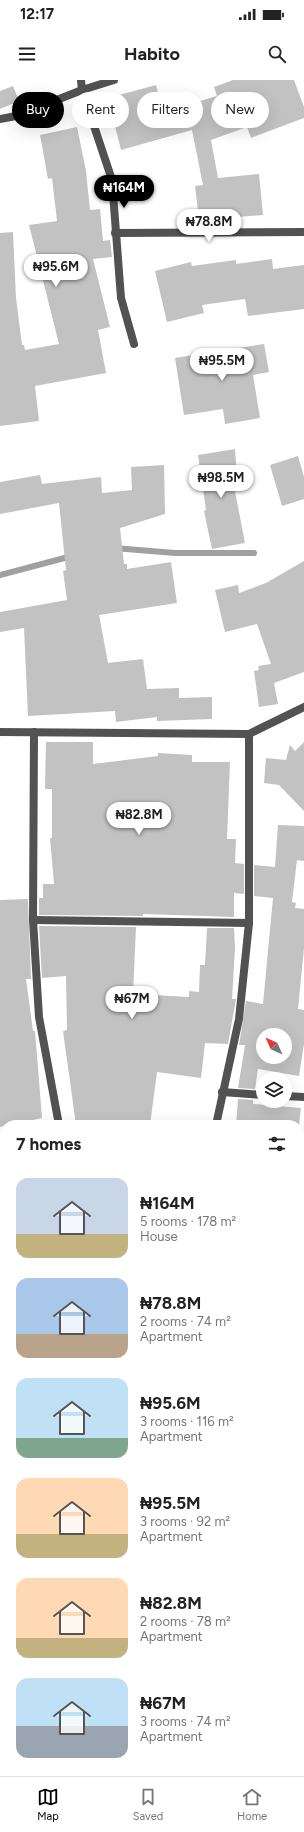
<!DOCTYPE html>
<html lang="en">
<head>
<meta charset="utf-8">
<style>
  body { margin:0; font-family:Figtree,sans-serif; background:#f6f6f6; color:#222; height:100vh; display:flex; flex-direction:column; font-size:15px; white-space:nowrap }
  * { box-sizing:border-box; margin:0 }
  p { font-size:13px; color:#767676 }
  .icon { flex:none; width:22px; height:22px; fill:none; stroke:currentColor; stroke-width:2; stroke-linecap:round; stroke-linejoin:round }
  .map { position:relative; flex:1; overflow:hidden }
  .sheet { position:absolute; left:0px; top:1040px; width:304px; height:656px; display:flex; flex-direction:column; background:#fff; border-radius:16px 16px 0 0; box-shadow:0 4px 16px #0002 }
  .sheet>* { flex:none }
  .hud { position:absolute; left:12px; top:12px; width:280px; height:36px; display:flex; gap:8px }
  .needle { width:26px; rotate:315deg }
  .controls { position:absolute; left:256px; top:948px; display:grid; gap:8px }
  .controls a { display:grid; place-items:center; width:36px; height:36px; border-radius:50%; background:#fff; box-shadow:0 4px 16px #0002; font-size:20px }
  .price { position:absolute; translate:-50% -34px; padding:0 9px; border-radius:14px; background:#fff; color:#222; font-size:13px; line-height:26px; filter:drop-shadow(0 1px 2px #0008) }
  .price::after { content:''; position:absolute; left:50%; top:24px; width:12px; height:9px; margin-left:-6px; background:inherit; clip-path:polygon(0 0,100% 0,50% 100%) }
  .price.on { background:#000; color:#fff }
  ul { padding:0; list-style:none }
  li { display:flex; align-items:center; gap:12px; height:100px; padding:0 16px }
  li span { display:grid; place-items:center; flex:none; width:112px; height:80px; border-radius:12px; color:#555 }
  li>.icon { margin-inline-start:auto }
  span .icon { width:48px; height:48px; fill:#fffc; stroke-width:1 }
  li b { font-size:17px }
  h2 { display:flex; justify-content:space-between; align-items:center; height:48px; padding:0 16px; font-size:17px }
  .chip { padding:0 14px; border-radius:18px; background:#fff; box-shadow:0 4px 16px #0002; font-size:14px; line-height:36px }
  .chip.on { background:#000; color:#fff }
  .status { display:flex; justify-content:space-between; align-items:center; height:28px; padding:0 20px; background:#fff; direction:ltr }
  .status svg { height:11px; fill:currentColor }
  header { display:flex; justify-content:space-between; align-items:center; height:52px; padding:0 16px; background:#fff; font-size:18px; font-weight:700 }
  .tab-bar { display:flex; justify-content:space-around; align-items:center; height:56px; border-top:1px solid #e0e0e0; background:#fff; font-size:11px; color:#767676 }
  .tab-bar a { display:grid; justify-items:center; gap:2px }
  .tab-bar .on { color:#000 }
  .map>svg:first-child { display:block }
</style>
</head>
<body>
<div class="status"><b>12:17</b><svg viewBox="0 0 49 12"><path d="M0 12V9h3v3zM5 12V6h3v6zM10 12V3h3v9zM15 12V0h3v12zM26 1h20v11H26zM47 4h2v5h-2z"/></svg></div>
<header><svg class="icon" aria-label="menu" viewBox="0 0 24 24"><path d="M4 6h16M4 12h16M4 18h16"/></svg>Habito<svg class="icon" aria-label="search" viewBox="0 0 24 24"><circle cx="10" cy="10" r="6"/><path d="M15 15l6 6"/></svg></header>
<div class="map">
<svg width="304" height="1696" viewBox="0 0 304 1696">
  <rect width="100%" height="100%" fill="#fff"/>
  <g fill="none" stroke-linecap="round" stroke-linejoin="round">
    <g stroke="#a0a0a0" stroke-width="6">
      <path d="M 114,468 L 175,473 L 254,473"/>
      <path d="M 0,495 L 72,476"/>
    </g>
  </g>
  <g fill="#c2c2c2" fill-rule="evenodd">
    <path d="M 233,0 L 294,0 L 304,27 L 304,38 L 251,58 L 247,47 L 211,60 L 218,98 L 259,94 L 263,135 L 225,138 L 226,146 L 200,147 L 195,106 L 203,105 L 192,50 L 121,70 L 108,18 L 156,5 L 163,32 L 217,16 L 214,7 Z"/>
    <path d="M 13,6 L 19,21 L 0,29 L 0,11 Z"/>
    <path d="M 77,47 L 86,91 L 90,130 L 100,129 L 103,161 L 110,160 L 112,177 L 93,179 L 110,247 L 98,250 L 106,293 L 35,306 L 39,341 L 0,346 L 0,153 L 13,152 L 16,218 L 22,265 L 24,265 L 25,270 L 59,264 L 29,145 L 57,141 L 52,98 L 48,99 L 40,55 Z"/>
    <path d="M 272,179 L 273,189 L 304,185 L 304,229 L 248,236 L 245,219 L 202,225 L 204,233 L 167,242 L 155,191 L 191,182 L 192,186 L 236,180 L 236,184 Z"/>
    <path d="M 264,264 L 269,292 L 253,295 L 260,338 L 225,344 L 223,329 L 184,335 L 175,278 Z"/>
    <path d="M 235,369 L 237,396 L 232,396 L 245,463 L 212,469 L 204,431 L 206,430 L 198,375 Z"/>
    <path d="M 298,376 L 304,397 L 304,419 L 282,426 L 270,385 Z"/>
    <path d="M 164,385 L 165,434 L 120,448 L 124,484 L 127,484 L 127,489 L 171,482 L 177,523 L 99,535 L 108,583 L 143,579 L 147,609 L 179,608 L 179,618 L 212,617 L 212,639 L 157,641 L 157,637 L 116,642 L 115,631 L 28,636 L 24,548 L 0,552 L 0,532 L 67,520 L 63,491 L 66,490 L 59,423 L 0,434 L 0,402 L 40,395 L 42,404 L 101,397 L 102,413 L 132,410 L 131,387 Z"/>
    <path d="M 304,481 L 304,592 L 274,603 L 278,624 L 259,627 L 254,591 L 259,590 L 258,586 L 271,584 L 257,544 L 225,552 L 215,510 L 238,505 L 239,513 L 266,503 Z"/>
    <path d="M 46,662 L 93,662 L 93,684 L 158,676 L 158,673 L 192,675 L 192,682 L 230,682 L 227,759 L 236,759 L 235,783 L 244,784 L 244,814 L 234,813 L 234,837 L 143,834 L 143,836 L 39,835 L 39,818 L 43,818 L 43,804 L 54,804 L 50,758 L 52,758 L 52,709 L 45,709 Z"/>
    <path d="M 304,662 L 304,731 L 279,705 L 264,703 L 266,678 L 286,680 L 290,665 L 295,671 Z"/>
    <path d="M 278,745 L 304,746 L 304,781 L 297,780 L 292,822 L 296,823 L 295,828 L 304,829 L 304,868 L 298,929 L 304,930 L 304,964 L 299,996 L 258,989 L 255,1009 L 238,1008 L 245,965 L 239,965 L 246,921 L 263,924 L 273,818 L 254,816 L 254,785 L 275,787 ZM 263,955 L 285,955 L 285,977 L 263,977 Z"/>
    <path d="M 28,819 L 31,899 L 26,899 L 33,951 L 35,951 L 42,1038 L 0,1047 L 0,820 Z"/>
    <path d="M 39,846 L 136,847 L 133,914 L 189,917 L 189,911 L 199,912 L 200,885 L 205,885 L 207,848 L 234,848 L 235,868 L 232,919 L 236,919 L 228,964 L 205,963 L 201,998 L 157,992 L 150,1045 L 76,1045 L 63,951 L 67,950 L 66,896 L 42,898 Z"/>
    <path d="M 238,1019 L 253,1020 L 253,1024 L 301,1028 L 299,1045 L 236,1045 Z"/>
  </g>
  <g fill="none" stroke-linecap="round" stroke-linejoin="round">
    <g stroke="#525252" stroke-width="8">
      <path d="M 81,0 L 82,10 L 112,100 L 121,218 L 134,264"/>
      <path d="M 0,39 L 16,36 L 82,10 L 114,0"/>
      <path d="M 115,153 L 304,152"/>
      <path d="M 0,652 L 249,654 L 304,627"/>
      <path d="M 34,652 L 33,840 L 39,937 L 59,1045"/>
      <path d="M 33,840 L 249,843"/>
      <path d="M 222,1012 L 263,1015"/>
      <path d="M 285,1016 L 304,1017"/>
      <path d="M 216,1045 L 239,939 L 249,843 L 249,654"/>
      <path d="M 299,1517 L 304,1513"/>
      <path d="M 0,1553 L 5,1549"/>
      <path d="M 282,1691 L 283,1696"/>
    </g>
  </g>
</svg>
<div class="controls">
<a><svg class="needle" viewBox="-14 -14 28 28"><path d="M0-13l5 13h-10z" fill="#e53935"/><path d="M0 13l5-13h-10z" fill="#767676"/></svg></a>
<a><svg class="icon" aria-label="layers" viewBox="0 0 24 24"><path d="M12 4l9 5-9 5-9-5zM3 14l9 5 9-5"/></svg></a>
</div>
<b class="price on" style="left:124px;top:129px">₦164M</b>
<b class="price" style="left:209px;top:163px">₦78.8M</b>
<b class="price" style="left:56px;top:208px">₦95.6M</b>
<b class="price" style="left:222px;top:302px">₦95.5M</b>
<b class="price" style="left:221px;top:419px">₦98.5M</b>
<b class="price" style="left:139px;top:756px">₦82.8M</b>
<b class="price" style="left:132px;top:940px">₦67M</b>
<div class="hud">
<a class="chip on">Buy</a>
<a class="chip">Rent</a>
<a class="chip">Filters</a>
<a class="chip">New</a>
</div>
<section class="sheet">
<h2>7 homes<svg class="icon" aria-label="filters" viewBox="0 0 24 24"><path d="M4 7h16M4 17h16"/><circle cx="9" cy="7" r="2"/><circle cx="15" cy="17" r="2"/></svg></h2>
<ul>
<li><span style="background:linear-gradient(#c9d6e8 70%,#c2b280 0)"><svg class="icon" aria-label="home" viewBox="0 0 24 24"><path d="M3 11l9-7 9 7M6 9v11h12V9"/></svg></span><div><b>₦164M</b><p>5 rooms · 178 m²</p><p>House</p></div></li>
<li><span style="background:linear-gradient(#a9c7e8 70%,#b9a48a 0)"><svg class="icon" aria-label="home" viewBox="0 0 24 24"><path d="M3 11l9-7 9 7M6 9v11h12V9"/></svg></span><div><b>₦78.8M</b><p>2 rooms · 74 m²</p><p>Apartment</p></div></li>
<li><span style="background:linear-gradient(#bfe0f5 75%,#7fa58c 0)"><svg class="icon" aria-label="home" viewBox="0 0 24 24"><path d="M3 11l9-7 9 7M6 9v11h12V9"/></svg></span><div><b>₦95.6M</b><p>3 rooms · 116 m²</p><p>Apartment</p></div></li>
<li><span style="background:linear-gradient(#ffd9b3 70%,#c2b280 0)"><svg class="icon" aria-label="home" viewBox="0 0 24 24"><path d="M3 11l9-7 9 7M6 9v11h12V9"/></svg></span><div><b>₦95.5M</b><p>3 rooms · 92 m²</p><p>Apartment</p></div></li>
<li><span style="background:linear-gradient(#ffd9b3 75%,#c2b280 0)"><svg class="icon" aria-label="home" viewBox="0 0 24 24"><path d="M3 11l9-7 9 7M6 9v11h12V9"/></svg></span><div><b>₦82.8M</b><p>2 rooms · 78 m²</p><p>Apartment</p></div></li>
<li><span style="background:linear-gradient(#bfe0f5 60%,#9aa5b1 0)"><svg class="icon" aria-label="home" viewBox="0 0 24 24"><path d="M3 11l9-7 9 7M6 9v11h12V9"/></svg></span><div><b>₦67M</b><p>3 rooms · 74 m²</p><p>Apartment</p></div></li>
</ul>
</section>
</div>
<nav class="tab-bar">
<a class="on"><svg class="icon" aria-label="map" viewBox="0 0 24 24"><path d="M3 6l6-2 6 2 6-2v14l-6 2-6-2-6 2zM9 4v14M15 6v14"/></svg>Map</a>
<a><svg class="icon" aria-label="saved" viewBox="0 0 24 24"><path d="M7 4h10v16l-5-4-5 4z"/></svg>Saved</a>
<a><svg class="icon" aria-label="home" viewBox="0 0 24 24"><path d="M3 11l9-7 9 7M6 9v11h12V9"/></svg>Home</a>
</nav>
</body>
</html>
